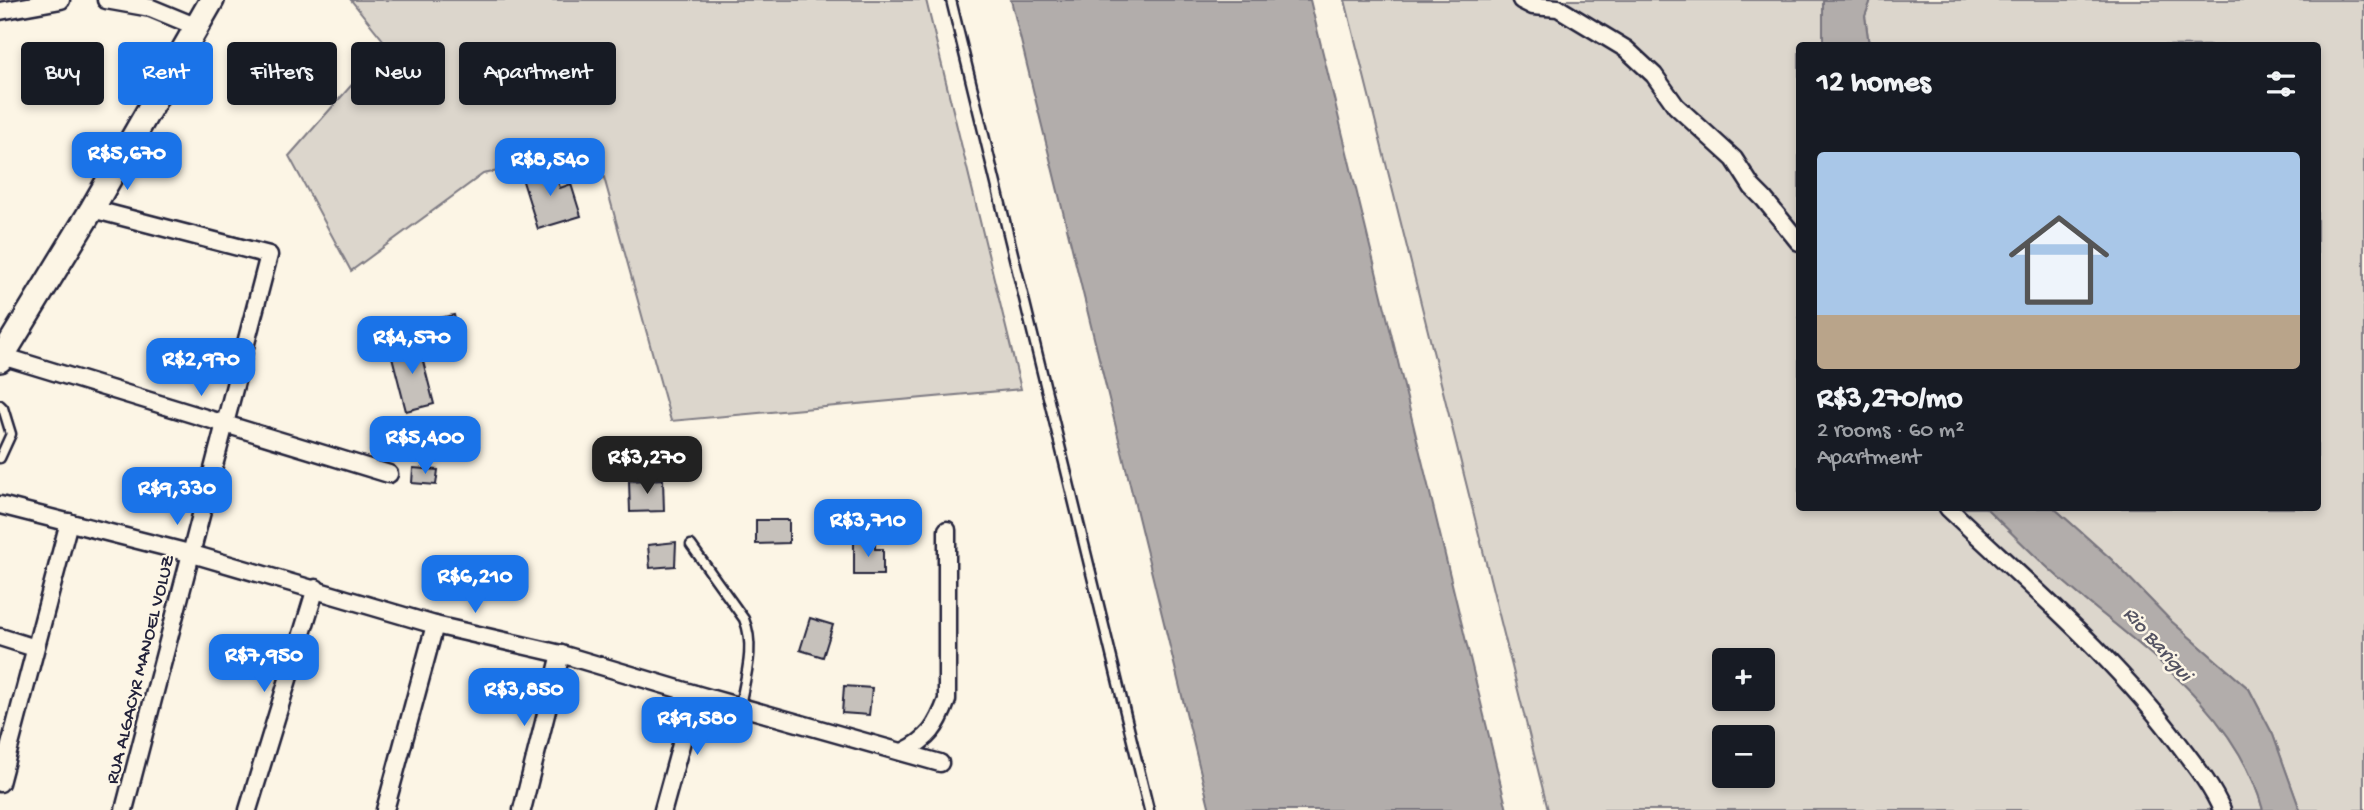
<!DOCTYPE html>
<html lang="en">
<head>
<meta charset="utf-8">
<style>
  body { margin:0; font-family:"Gochi Hand",sans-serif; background:#20242c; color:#f1f3f6; height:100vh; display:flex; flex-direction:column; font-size:26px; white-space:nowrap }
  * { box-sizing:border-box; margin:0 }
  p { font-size:23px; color:#9ea1a6 }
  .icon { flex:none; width:38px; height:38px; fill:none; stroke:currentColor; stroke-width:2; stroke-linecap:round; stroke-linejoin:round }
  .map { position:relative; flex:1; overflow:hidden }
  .drawer { position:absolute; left:1796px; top:42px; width:525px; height:469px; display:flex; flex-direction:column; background:#171b24; border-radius:7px; box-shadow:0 4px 10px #0003 }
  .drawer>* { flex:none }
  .guide { position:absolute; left:21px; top:42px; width:665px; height:63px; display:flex; gap:14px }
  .tools { position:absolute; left:1712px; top:648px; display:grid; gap:14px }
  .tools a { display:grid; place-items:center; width:63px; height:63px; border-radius:7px; background:#171b24; box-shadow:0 4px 10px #0003; font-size:35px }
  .price { position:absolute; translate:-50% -60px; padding:0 16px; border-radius:14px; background:#1a73e8; color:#fff; font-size:23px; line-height:46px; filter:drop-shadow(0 2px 4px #0008) }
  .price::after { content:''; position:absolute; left:50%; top:42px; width:21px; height:16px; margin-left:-10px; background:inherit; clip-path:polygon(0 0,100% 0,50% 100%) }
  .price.active { background:#222; color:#fff }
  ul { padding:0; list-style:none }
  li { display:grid; align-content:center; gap:14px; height:371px; padding:0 21px }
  li span { display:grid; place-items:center; height:217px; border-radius:7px; color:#555 }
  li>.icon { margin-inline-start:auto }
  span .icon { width:126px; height:126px; fill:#fffc; stroke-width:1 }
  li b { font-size:30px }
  h2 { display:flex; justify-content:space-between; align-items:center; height:84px; padding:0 21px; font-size:30px }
  .chip { padding:0 24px; border-radius:7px; background:#171b24; box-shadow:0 4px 10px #0003; font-size:24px; line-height:63px }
  .chip.active { background:#1a73e8; color:#fff }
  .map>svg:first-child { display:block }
</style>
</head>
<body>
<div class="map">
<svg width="2364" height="810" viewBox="0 0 2364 810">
  <rect width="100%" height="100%" fill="#fcf5e5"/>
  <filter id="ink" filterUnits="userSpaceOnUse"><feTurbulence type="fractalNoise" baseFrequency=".0143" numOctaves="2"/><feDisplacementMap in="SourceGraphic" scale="14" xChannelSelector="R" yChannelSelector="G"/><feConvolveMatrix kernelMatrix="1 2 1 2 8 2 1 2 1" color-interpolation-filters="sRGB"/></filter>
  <g filter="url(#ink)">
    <g fill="#dcd6cc" stroke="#7f7c84" stroke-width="2" fill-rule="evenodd">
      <path d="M 351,0 L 926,0 L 1021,389 L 671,421 L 597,152 L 483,174 L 351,271 L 289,156 L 387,45 Z"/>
      <path d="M 1345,0 L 1823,0 L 1823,45 L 1799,46 L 1799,508 L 1986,508 C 2009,530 2031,553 2055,574 C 2132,643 2235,704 2263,810 L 1548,810 ZM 1724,660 L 1762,660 L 1762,698 L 1724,698 ZM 1724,737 L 1762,737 L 1762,775 L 1724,775 Z"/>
      <path d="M 1871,0 L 2364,0 L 2364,810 L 2300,810 L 2273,735 L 2249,689 L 2171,621 L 2111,559 L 2054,508 L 2317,508 L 2317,46 L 1869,45 L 1865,16 Z"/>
    </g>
    <g fill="#b2adab" stroke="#78757e" stroke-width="2">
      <path d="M 1011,0 L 1310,0 L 1507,810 L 1210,810 Z"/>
      <path d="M 1823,0 L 1871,0 L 1865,16 L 1869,45 L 1823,45 Z"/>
      <path d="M 1986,508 L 2054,508 L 2111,559 L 2171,621 L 2249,689 L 2273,735 L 2300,810 L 2263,810 C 2235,704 2132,643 2055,574 C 2031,553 2009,530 1986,508 Z"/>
    </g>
    <g fill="#c6c1bb" stroke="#22223b" stroke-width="2">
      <path d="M 553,165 L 560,188 L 571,184 L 581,216 L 538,229 L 521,175 Z"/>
      <path d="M 454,315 L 460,341 L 436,346 L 430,320 Z"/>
      <path d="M 418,342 L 434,404 L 406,411 L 390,349 Z"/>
      <path d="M 413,468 L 438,470 L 436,485 L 412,483 Z"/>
      <path d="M 663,479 L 664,511 L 630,512 L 629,481 Z"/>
      <path d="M 756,520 L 789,520 L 789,543 L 756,544 Z"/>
      <path d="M 854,541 L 875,541 L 875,549 L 883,549 L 883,575 L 854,575 Z"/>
      <path d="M 676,542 L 675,566 L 650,568 L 648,545 Z"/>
      <path d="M 810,618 L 833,625 L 823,657 L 800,650 Z"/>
      <path d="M 844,686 L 872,688 L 869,715 L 842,713 Z"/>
    </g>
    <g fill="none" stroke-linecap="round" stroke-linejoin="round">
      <defs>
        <g id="lane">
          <path d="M 951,0 L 1149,810"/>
          <path d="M 0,405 L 3,408 L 11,434 L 0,458"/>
          <path d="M 691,545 L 744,619 C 756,647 745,678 740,706"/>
        </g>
        <g id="street">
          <path d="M 106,0 L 151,8 L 197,27"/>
          <path d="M 1521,0 L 1533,6 L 1558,8 L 1626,49 L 1654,75 L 1676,106 L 1734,159 L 1752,187 L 1764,199 L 1799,242"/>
          <path d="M 0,11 L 61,0"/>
          <path d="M 92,209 L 269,255 L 124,810"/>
          <path d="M 2,356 L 389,474"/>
          <path d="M 0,505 L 189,553 L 435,625 L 561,654 L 695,694 L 940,763"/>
          <path d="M 1948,508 C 2028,584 2116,658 2182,748 C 2197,768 2212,787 2222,810"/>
          <path d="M 0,637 L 35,648"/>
          <path d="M 903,752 C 929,739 937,727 947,700 L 947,530"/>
          <path d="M 0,783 L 69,522"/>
          <path d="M 248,810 L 316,588"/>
          <path d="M 385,810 L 435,625"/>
          <path d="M 522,810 L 561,654"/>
          <path d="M 663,810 L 695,694"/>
        </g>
        <path id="secondary" d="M 0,360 L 92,209 L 212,0"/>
      </defs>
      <use href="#lane" stroke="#22223b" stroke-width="13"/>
      <use href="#street" stroke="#22223b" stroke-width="21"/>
      <use href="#secondary" stroke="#22223b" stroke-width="28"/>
      <use href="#lane" stroke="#fcf5e5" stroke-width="8"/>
      <use href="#street" stroke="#fcf5e5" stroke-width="16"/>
      <use href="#secondary" stroke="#fcf5e5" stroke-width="23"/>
    </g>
  </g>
  <g text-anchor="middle" stroke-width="5" stroke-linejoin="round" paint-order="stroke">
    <g font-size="19" fill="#22223b" stroke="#fcf5e5">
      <text transform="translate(138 669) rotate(-76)" y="7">RUA ALGACYR MANOEL VOLUZ</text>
    </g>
    <g font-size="21" font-style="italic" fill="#545362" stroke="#fcf5e5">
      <text transform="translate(2159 643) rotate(48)" y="7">Rio Barigui</text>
    </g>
  </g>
</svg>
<div class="tools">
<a>+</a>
<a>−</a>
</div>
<b class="price" style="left:127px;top:192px">R$5,670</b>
<b class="price" style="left:550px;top:198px">R$8,540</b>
<b class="price" style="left:412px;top:376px">R$4,570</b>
<b class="price" style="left:201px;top:398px">R$2,970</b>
<b class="price" style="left:425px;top:476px">R$5,400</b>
<b class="price active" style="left:647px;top:496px">R$3,270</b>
<b class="price" style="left:177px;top:527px">R$9,330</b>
<b class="price" style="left:868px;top:559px">R$3,710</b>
<b class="price" style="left:475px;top:615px">R$6,210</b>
<b class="price" style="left:264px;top:694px">R$7,950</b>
<b class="price" style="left:524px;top:728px">R$3,850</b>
<b class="price" style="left:697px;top:757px">R$9,580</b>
<div class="guide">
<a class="chip">Buy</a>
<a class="chip active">Rent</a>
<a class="chip">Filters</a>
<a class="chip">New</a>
<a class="chip">Apartment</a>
</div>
<section class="drawer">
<h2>12 homes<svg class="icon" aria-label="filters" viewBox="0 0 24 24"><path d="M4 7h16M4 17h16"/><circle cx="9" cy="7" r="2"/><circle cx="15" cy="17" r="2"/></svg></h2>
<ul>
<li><span style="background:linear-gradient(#a9c7e8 75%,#b9a48a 0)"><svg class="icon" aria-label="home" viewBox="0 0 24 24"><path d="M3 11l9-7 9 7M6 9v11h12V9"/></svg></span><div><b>R$3,270/mo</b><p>2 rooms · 60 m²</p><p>Apartment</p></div></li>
</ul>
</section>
</div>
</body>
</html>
